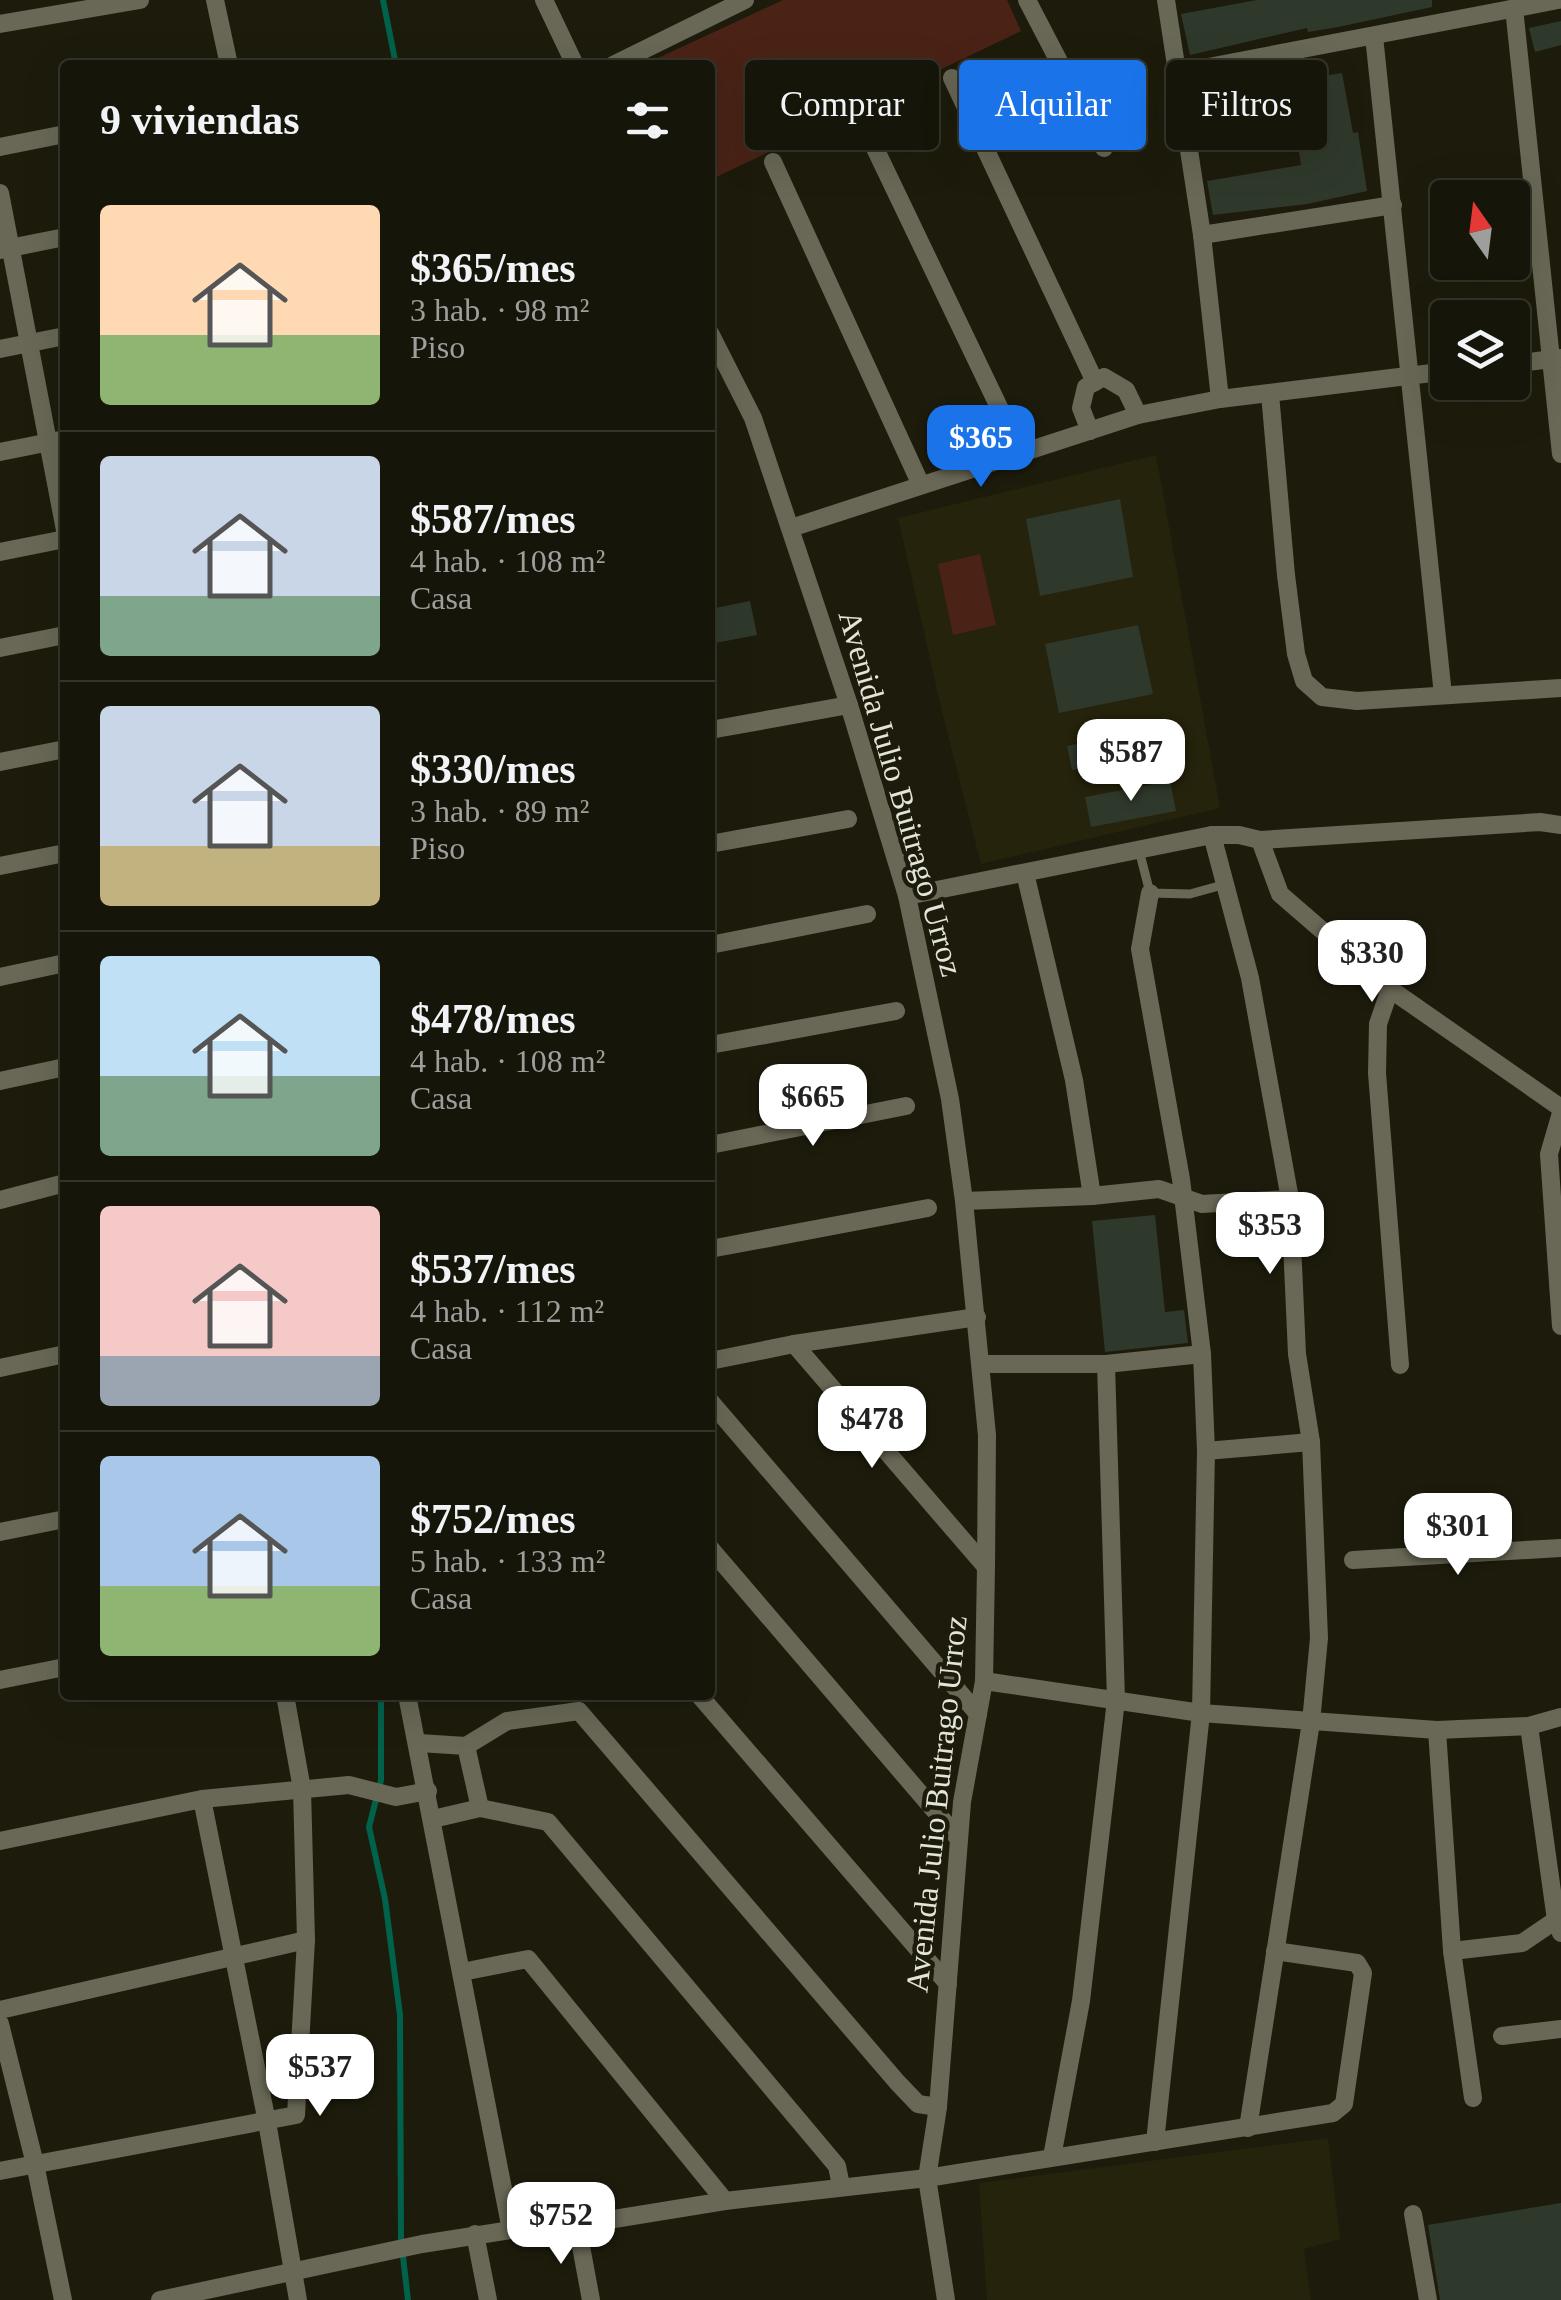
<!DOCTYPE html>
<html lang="es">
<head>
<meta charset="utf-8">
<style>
  body { margin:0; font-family:"Times New Roman",serif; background:#232217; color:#f1f3f6; height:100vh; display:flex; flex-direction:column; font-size:38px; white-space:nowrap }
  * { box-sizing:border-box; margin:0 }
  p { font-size:32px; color:#9e9f9c }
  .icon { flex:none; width:55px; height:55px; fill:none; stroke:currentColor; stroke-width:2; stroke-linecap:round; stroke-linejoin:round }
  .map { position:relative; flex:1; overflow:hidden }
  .side { position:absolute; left:60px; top:60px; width:655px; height:1640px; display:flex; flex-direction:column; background:#161509; border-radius:10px; box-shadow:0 10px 40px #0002,0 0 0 2px #35342a }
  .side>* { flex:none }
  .top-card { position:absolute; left:745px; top:60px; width:665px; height:90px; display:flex; gap:20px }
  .needle { width:65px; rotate:346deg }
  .controls { position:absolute; left:1430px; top:180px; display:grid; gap:20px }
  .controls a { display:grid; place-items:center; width:100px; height:100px; border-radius:10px; background:#161509; box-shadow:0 10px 40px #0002,0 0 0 2px #35342a; font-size:50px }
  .price { position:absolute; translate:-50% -85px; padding:0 22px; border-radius:20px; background:#fff; color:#222; font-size:32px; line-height:65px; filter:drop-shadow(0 2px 5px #0008) }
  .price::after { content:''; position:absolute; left:50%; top:60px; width:30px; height:22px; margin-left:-15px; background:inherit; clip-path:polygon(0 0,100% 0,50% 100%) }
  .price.current { background:#1a73e8; color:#fff }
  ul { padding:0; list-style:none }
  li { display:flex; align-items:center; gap:30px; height:250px; padding:0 40px }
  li+li { border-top:2px solid #35342a }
  li span { display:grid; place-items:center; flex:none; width:280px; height:200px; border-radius:10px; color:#555 }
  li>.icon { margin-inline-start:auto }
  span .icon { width:120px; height:120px; fill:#fffc; stroke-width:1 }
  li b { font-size:42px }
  h2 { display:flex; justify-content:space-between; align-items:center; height:120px; padding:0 40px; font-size:42px }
  .pill { padding:0 35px; border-radius:10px; background:#161509; box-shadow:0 10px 40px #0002,0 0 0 2px #35342a; font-size:35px; line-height:90px }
  .pill.current { background:#1a73e8; color:#fff }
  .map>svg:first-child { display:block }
</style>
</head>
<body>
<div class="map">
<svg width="1561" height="2300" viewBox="0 0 1561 2300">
  <rect width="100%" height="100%" fill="#1d1c0c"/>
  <g fill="#25230b">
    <path d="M 1156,455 L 1220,808 L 981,864 L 943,716 L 898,518 Z"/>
    <path d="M 1328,2138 L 1340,2239 L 1304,2249 L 1311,2300 L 987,2300 L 979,2183 Z"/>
  </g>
  <g fill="#4a2316">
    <path d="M 783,0 L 1007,0 L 1021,31 L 710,180 L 710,65 L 643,65 Z"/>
    <path d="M 980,554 L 996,625 L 953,635 L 938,564 Z"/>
  </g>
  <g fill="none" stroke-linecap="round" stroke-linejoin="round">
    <g stroke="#00624b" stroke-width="6">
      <path d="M 383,0 L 396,65"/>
      <path d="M 381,1695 L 381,1780 L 369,1827 L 385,1899 L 400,2015 L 401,2239 L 408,2300"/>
    </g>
  </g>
  <g fill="#2f392b">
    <path d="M 1257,0 L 1432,0 L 1432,7 L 1338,27 L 1308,32 L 1307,28 L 1190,55 L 1181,14 Z"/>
    <path d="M 1561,21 L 1561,45 L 1535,52 L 1529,28 Z"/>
    <path d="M 1316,67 L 1317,77 L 1342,73 L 1353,133 L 1358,132 L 1367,191 L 1307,204 L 1213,215 L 1207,181 L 1301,165 L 1294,119 L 1236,133 L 1236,130 L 1202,136 L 1197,110 L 1205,108 L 1204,100 L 1288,83 L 1286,72 Z"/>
    <path d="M 1120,499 L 1133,577 L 1040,596 L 1026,519 Z"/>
    <path d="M 750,601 L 757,635 L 710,644 L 710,609 Z"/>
    <path d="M 1138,625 L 1153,694 L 1059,713 L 1045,644 Z"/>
    <path d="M 1160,726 L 1165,751 L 1072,770 L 1067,746 Z"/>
    <path d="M 1170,781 L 1176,811 L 1091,827 L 1085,797 Z"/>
    <path d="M 1155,1215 L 1165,1312 L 1184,1310 L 1188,1343 L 1105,1352 L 1092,1221 Z"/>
    <path d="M 1561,2203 L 1561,2300 L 1440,2300 L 1428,2225 Z"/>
  </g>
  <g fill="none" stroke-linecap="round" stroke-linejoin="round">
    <path stroke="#696755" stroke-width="9" d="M 1139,850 L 1150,893 L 1190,894 L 1226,884"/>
    <g stroke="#696755" stroke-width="18">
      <path d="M 215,0 L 229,65"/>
      <path d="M 544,0 L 575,65"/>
      <path d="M 1027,0 L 1104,148"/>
      <path d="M 1166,0 L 1202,235 L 1220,399"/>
      <path d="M 1514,8 L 1561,454"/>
      <path d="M 0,24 L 140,0"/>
      <path d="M 1374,36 L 1443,695"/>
      <path d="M 613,65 L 745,0"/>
      <path d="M 1177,73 L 1558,0"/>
      <path d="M 952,78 L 1095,382"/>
      <path d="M 861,119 L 1021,453"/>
      <path d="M 0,147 L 65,134"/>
      <path d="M 773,162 L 921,485"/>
      <path d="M 0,193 L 65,530"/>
      <path d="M 1202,235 L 1393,205"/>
      <path d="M 0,250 L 65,237"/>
      <path d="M 710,333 L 753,418 L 849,705 L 907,896 L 950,1099 L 964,1201 L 987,1435 L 986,1567 L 984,1681 L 962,1802 L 938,2107 L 927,2178 L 946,2300"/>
      <path d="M 0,349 L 65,336"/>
      <path d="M 1512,364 L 1561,358"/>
      <path d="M 1270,394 L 1286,575 L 1296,654 L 1304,681 L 1322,697 L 1357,701 L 1561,688"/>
      <path d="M 1090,431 L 1081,408 L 1086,387 L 1104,377 L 1126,390 L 1138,415"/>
      <path d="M 0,452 L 65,439"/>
      <path d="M 791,528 L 1138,415 L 1220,399 L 1448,371"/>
      <path d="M 0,552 L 65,539"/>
      <path d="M 0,648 L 65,635"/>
      <path d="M 710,730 L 849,705"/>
      <path d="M 0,762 L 65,749"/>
      <path d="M 1212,835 L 1250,978 L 1290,1199 L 1297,1354 L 1311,1442 L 1319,1638 L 1311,1722 L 1248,2128"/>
      <path d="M 1260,840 L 1280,894 L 1390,989 L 1561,1108"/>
      <path d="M 710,844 L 848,819"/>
      <path d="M 0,866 L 65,853"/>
      <path d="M 1025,873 L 1074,1080 L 1092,1196"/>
      <path d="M 1150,893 L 1140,949 L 1181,1179 L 1202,1354 L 1206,1451 L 1201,1713 L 1155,2142"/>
      <path d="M 907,896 L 1212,835 L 1239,835 L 1260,840 L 1540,822 L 1561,825"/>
      <path d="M 710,945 L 867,914"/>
      <path d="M 0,977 L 65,963"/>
      <path d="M 1390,989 L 1378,1024 L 1377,1073 L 1400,1365"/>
      <path d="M 710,1045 L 896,1011"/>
      <path d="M 0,1081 L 65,1067"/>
      <path d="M 1561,1113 L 1549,1154 L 1561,1326"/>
      <path d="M 710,1145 L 906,1106"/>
      <path d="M 0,1200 L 65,1183"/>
      <path d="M 964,1201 L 1092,1196 L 1159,1189 L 1202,1204 L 1290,1199"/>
      <path d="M 710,1249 L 928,1208"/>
      <path d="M 794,1344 L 986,1567"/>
      <path d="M 710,1361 L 794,1344 L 977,1317"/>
      <path d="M 981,1364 L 1106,1364 L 1202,1354"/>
      <path d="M 0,1368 L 65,1354"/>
      <path d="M 710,1401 L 978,1714"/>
      <path d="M 1206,1451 L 1311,1442"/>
      <path d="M 0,1532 L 65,1519"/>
      <path d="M 710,1548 L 959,1839"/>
      <path d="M 1353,1560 L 1561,1548"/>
      <path d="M 0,1680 L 65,1667"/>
      <path d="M 984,1681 L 1201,1713 L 1437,1730 L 1529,1726 L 1556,1920 L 1561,1933"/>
      <path d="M 407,1695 L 511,2230 L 577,2225 L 725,2201 L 927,2178 L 1333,2113 L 1344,2104 L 1363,1973 L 1357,1963 L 1275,1951"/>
      <path d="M 699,1695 L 948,1984"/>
      <path d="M 1529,1726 L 1561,1717"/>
      <path d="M 1437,1730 L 1452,1951 L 1473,2098"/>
      <path d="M 419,1743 L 466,1746 L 480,1808"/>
      <path d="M 466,1746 L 507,1721 L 579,1711 L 897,2082 L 918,2104 L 938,2107"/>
      <path d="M 202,1799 L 267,2122 L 298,2300"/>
      <path d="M 433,1819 L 480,1808 L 548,1822 L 837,2166 L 841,2186"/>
      <path d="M 0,1841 L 202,1799 L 349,1785 L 396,1797 L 428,1791"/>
      <path d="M 1452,1951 L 1522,1943 L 1556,1920"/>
      <path d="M 462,1972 L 528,1959 L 725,2201"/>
      <path d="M 0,2010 L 306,1940"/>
      <path d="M 0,2024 L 35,2164 L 63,2300"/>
      <path d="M 1502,2036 L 1561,2029"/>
      <path d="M 1052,2157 L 1081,2001 L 1116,1700 L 1106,1364"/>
      <path d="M 0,2171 L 296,2115 L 306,1940 L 302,1789 L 285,1695"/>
      <path d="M 1413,2214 L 1428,2300"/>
      <path d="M 577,2225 L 591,2300"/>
      <path d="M 475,2234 L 488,2300"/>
      <path d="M 160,2300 L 422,2244 L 511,2230"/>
    </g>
  </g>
  <g text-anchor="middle" stroke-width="9" stroke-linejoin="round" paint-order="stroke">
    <g font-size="32" fill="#e4e4d9" stroke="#1d1c0c">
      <text transform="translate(901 793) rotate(74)" y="11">Avenida Julio Buitrago Urroz</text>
      <text transform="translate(936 1804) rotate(-84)" y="11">Avenida Julio Buitrago Urroz</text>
    </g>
  </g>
</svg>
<div class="controls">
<a><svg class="needle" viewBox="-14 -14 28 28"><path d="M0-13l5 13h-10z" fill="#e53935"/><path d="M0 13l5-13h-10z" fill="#9e9f9c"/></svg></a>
<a><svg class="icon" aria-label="layers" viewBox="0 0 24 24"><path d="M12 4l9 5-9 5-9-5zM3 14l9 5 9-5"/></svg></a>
</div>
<b class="price current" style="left:981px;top:490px">$365</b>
<b class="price" style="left:1131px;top:804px">$587</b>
<b class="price" style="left:1372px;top:1005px">$330</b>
<b class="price" style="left:813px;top:1149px">$665</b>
<b class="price" style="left:1270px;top:1277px">$353</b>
<b class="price" style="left:872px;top:1471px">$478</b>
<b class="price" style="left:1458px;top:1578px">$301</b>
<b class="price" style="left:320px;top:2119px">$537</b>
<b class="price" style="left:561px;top:2267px">$752</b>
<div class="top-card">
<a class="pill">Comprar</a>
<a class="pill current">Alquilar</a>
<a class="pill">Filtros</a>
</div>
<section class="side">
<h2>9 viviendas<svg class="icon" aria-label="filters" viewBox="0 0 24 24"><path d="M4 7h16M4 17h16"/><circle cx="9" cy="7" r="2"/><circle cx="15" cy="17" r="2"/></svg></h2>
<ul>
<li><span style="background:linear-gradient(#ffd9b3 65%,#8fb573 0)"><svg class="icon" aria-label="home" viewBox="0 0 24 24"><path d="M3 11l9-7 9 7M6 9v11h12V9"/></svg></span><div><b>$365/mes</b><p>3 hab. · 98 m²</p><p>Piso</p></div></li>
<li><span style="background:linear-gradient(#c9d6e8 70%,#7fa58c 0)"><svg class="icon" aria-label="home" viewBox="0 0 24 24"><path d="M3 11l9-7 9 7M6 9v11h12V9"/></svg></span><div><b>$587/mes</b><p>4 hab. · 108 m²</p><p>Casa</p></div></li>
<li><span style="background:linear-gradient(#c9d6e8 70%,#c2b280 0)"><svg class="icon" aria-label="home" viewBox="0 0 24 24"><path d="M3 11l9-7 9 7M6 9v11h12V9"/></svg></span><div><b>$330/mes</b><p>3 hab. · 89 m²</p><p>Piso</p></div></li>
<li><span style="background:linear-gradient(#bfe0f5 60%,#7fa58c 0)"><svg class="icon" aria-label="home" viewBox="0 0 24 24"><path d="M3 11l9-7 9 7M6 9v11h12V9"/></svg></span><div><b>$478/mes</b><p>4 hab. · 108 m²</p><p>Casa</p></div></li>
<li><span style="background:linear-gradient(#f6c9c9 75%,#9aa5b1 0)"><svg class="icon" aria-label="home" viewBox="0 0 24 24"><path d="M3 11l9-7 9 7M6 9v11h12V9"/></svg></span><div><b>$537/mes</b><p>4 hab. · 112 m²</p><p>Casa</p></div></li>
<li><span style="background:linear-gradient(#a9c7e8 65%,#8fb573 0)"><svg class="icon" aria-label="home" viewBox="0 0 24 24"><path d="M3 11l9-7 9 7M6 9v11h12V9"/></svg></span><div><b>$752/mes</b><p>5 hab. · 133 m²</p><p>Casa</p></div></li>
</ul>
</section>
</div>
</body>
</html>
